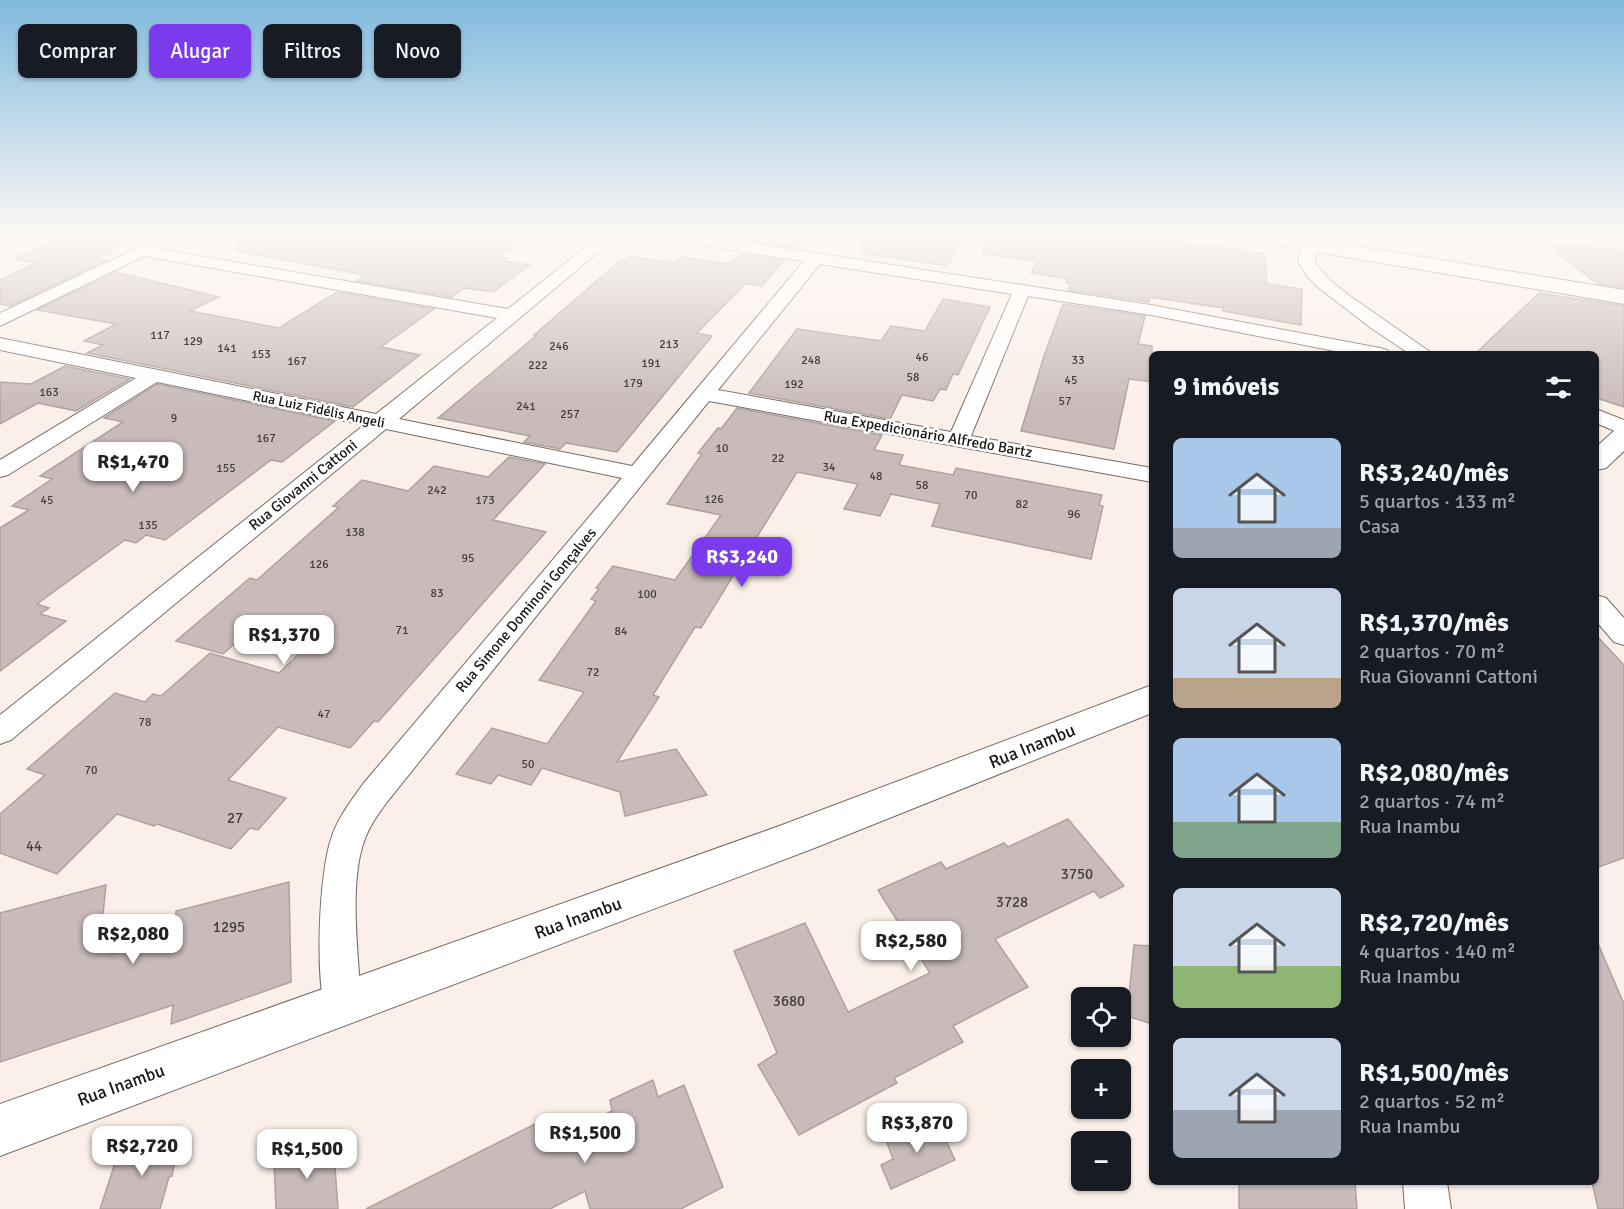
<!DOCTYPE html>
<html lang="pt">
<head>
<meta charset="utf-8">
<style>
  body { margin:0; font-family:Signika,sans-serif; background:#242831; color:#f1f3f6; height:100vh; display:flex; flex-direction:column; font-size:22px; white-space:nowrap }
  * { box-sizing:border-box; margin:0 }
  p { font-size:20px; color:#9ea1a6 }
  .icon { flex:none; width:33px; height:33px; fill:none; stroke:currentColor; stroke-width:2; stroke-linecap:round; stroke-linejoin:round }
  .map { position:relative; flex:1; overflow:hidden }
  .side { position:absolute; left:1149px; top:351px; width:450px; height:834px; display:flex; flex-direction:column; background:#171b24; border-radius:9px; box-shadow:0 2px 4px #0004 }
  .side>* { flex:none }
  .banner { position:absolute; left:18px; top:24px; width:570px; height:54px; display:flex; gap:12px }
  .fabs { position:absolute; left:1071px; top:987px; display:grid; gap:12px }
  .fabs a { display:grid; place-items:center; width:60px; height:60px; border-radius:9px; background:#171b24; box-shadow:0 2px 4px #0004; font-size:30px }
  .price { position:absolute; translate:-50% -51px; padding:0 14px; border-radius:12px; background:#fff; color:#222; font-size:20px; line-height:39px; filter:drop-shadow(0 2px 3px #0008) }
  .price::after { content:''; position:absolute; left:50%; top:36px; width:18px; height:14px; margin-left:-9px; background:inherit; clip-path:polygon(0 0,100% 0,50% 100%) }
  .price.current { background:#7c3aed; color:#fff }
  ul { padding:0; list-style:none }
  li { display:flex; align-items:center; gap:18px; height:150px; padding:0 24px }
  li span { display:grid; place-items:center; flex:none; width:168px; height:120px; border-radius:9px; color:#555 }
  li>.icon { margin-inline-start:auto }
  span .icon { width:72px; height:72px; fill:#fffc; stroke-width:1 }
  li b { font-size:26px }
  h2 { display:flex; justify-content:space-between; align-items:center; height:72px; padding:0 24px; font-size:26px }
  .tag { padding:0 21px; border-radius:9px; background:#171b24; box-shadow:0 2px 4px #0004; font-size:21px; line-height:54px }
  .tag.current { background:#7c3aed; color:#fff }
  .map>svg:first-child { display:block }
</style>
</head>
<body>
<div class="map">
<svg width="1624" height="1209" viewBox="0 0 1624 1209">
  <rect width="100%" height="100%" fill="#fbf0e9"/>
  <g fill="#c8bbb9" stroke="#aea19f" stroke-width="1.5">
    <path d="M 61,238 L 140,238 L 95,259 L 105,261 L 10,306 L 0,304 L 0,280 L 36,263 L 14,259 Z"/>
    <path d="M 237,238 L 478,238 L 518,244 L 500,257 L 507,258 L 504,261 L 530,265 L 493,292 L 465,288 L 452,297 L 356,281 L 365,275 L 236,251 Z"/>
    <path d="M 756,238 L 804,238 L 795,248 L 753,241 Z"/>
    <path d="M 863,238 L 965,238 L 947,266 L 862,253 Z"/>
    <path d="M 984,238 L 1153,238 L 1265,254 L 1267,284 L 1302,289 L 1301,325 L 1223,311 L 1223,308 L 1150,297 L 1149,302 L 1068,290 L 1071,284 L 1066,283 L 1068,279 L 1031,273 L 1037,261 L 983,254 Z"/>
    <path d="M 1544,243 L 1624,251 L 1624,288 L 1598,284 Z"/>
    <path d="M 741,254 L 784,260 L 762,286 L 745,284 L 697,333 L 712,336 L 617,452 L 566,443 L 560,449 L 524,442 L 530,436 L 438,418 L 537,335 L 534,335 L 621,260 L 624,261 L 630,256 L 675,263 L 681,257 L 730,264 Z"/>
    <path d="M 116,272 L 219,297 L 190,311 L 279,328 L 337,292 L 434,309 L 381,347 L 420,355 L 353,407 L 87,353 L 103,345 L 84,341 L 116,324 L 37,310 Z"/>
    <path d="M 1539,293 L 1624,306 L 1624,407 L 1596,398 L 1596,354 L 1475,354 Z"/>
    <path d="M 943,299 L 990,307 L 958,375 L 953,374 L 946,390 L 940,389 L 933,401 L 902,395 L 890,419 L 749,393 L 797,329 L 881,341 L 891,326 L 925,331 Z"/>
    <path d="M 1063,304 L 1145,316 L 1138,344 L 1152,346 L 1152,382 L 1129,379 L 1114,449 L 1021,431 L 1044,356 Z"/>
    <path d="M 65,366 L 130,379 L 76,411 L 38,403 L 0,424 L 0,382 L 31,384 Z"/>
    <path d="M 157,384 L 335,421 L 282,462 L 271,460 L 165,540 L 146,535 L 136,543 L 125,540 L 37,604 L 49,608 L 40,614 L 66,621 L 0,671 L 0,528 L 29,510 L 12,506 L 52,479 L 40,476 L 123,422 L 104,418 Z"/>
    <path d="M 737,408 L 882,435 L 874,450 L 903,455 L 899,465 L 953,475 L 956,468 L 1102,495 L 1099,505 L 1103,506 L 1091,559 L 932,526 L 940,504 L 891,494 L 880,516 L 844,509 L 858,484 L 797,472 L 701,628 L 695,627 L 653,695 L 659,697 L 617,762 L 676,749 L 707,795 L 625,816 L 620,792 L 542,768 L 531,785 L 498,775 L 491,784 L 456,774 L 492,728 L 547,744 L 584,692 L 539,680 L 596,601 L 591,599 L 599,589 L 596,588 L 613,566 L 675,580 L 721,515 L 667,504 L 702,454 L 698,453 L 718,428 L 721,429 Z"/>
    <path d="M 509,457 L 545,464 L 493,520 L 546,532 L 378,722 L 374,721 L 350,748 L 278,727 L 228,780 L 286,798 L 258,830 L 250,828 L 231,849 L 157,824 L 154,826 L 117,814 L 57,874 L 0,853 L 0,814 L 45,775 L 27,769 L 115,693 L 145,702 L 153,694 L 161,696 L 210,653 L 279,673 L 323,631 L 266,616 L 223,654 L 176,641 L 250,578 L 257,580 L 339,507 L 333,506 L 362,480 L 408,491 L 434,466 L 488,477 Z"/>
    <path d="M 1596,635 L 1624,665 L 1624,858 L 1596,868 Z"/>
    <path d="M 1068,819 L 1124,886 L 1100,898 L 1094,891 L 995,939 L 1028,987 L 953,1026 L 963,1042 L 894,1078 L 897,1083 L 799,1135 L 758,1065 L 777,1053 L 734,951 L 805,923 L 848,1012 L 930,973 L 878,890 L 941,862 L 946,869 L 1004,843 L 1008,847 Z"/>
    <path d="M 289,882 L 291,982 L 171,1024 L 173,1005 L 0,1062 L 0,913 L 106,885 L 99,952 L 110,948 L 110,955 L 175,933 L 176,911 Z"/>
    <path d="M 1596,939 L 1624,1004 L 1624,1209 L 1598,1209 L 1592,1182 L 1596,1182 Z"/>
    <path d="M 1134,945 L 1152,946 L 1152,1024 L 1127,1016 Z"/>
    <path d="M 653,1080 L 658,1097 L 684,1085 L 723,1187 L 681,1209 L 590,1209 L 585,1191 L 550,1209 L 366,1209 L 537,1123 L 543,1144 L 612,1111 L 610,1100 Z"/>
    <path d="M 936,1119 L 955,1160 L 891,1189 L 881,1165 L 893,1159 L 886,1140 Z"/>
    <path d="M 180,1135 L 172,1176 L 169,1177 L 160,1209 L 100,1209 L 117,1157 Z"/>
    <path d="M 333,1140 L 338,1209 L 276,1209 L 274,1163 Z"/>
    <path d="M 1239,1182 L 1355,1182 L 1357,1209 L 1239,1209 Z"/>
  </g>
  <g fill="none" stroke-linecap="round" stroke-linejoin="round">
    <defs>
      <g id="minor">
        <path d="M 158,238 L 166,243 L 159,249 L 508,309 L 597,238 L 615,238 L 399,419 L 632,466 L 804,261 L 685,243 L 677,238 L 718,238 L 1151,305 L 1380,348 L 1387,350 L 1390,354 L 1350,354 L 1151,315 L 1028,296 L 971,436 L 1152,468 L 1152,482 L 709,401 L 387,802 C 380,812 372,822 367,834 C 347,877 359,957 361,1004 L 356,1017 L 342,1023 L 328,1017 C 314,985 319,874 331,839 C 337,819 351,801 363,784 L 622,478 L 386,429 L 11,740 L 0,744 L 0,715 L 364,425 L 157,382 L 8,475 L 0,477 L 0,460 L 136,378 L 0,350 L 0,338 L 376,414 L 497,318 L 144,256 L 0,326 L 0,313 ZM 820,264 L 1012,294 L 951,432 L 718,390 Z"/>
        <path d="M 1310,240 L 1318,245 L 1315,263 L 1331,281 L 1347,294 L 1433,354 L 1410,354 L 1371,328 L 1319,288 L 1307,276 L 1298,261 L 1302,245 Z"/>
        <path d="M 1596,409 L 1624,420 L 1624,435 L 1596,423 Z"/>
        <path d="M 1596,595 L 1606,598 L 1624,618 L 1624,645 L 1614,642 L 1596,621 Z"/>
        <path d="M 1403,1182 L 1447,1182 L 1451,1209 L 1405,1209 Z"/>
      </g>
      <g id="tertiary">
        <path d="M 1260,238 L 1307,238 L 1624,290 L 1624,304 L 1270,244 L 1263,242 Z"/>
        <path d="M 1624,428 L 1624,451 L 1606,468 L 1596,470 L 1596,447 L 1615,430 Z"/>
        <path d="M 1152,685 L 1152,713 L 812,849 L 0,1156 L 0,1104 L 782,825 Z"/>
      </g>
    </defs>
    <use href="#minor" stroke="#766c66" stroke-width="2"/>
    <use href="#tertiary" stroke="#766c66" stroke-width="2"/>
    <use href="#minor" fill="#fff" fill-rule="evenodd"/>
    <use href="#tertiary" fill="#fff" fill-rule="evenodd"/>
  </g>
  <linearGradient id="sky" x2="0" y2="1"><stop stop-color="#81bade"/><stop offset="0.58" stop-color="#fdf8f5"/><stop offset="1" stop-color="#fdf8f5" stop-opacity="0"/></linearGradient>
  <rect width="1624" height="407" fill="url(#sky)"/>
  <g text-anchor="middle" stroke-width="5" stroke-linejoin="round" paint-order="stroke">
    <g font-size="12" fill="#443e3c">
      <text x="160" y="339">117</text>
      <text x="193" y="345">129</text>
      <text x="669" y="348">213</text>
      <text x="559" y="350">246</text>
      <text x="227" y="352">141</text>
      <text x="261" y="358">153</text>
      <text x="922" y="361">46</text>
      <text x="811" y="364">248</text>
      <text x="1078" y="364">33</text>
      <text x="297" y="365">167</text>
      <text x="651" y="367">191</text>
      <text x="538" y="369">222</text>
      <text x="913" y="381">58</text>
      <text x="1071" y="384">45</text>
      <text x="633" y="387">179</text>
      <text x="794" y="388">192</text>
      <text x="49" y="396">163</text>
      <text x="1065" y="405">57</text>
      <text x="526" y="410">241</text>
      <text x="570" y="418">257</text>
      <text x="174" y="422">9</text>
      <text x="266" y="442">167</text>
      <text x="722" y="452">10</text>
      <text x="778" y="462">22</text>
      <text x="829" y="471">34</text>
      <text x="226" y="472">155</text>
      <text x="876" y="480">48</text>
      <text x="922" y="489">58</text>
      <text x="437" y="494">242</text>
      <text x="971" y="499">70</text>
      <text x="714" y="503">126</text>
      <text x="47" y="504">45</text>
      <text x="485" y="504">173</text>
      <text x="1022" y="508">82</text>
      <text x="1074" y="518">96</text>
      <text x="148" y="529">135</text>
      <text x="355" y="536">138</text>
      <text x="468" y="562">95</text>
      <text x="319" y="568">126</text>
      <text x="437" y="597">83</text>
      <text x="647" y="598">100</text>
      <text x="402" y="634">71</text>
      <text x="621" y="635">84</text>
      <text x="593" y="676">72</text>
      <text x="324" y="718">47</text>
      <text x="145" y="726">78</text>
      <text x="528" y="768">50</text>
      <text x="91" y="774">70</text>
    </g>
    <g font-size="14" fill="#181412" stroke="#fff">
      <text transform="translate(319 409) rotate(12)" y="5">Rua Luiz Fidélis Angeli</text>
    </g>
    <g font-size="15" fill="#181412" stroke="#fff">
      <text transform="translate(928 434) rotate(10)" y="5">Rua Expedicionário Alfredo Bartz</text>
      <text transform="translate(303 485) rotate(-39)" y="5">Rua Giovanni Cattoni</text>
      <text transform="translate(526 610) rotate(-50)" y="5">Rua Simone Dominoni Gonçalves</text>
    </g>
    <g font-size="15" fill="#443e3c">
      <text x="235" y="823">27</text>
      <text x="34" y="851">44</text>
      <text x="1077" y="879">3750</text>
      <text x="1012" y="907">3728</text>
      <text x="229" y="932">1295</text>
      <text x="789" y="1006">3680</text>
    </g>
    <g font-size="18" fill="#181412" stroke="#fff">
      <text transform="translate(1032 746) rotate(-22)" y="6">Rua Inambu</text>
      <text transform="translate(578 918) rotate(-20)" y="6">Rua Inambu</text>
      <text transform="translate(121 1085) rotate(-20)" y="6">Rua Inambu</text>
    </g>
  </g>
</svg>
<div class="fabs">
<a><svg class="icon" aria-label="locate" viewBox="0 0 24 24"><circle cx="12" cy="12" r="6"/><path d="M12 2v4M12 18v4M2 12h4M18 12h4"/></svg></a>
<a>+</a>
<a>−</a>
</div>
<b class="price" style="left:133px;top:493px">R$1,470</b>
<b class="price current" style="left:742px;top:588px">R$3,240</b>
<b class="price" style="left:284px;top:666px">R$1,370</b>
<b class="price" style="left:133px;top:965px">R$2,080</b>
<b class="price" style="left:911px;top:972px">R$2,580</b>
<b class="price" style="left:917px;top:1154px">R$3,870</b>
<b class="price" style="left:585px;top:1164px">R$1,500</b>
<b class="price" style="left:142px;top:1177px">R$2,720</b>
<b class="price" style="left:307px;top:1180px">R$1,500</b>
<div class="banner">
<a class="tag">Comprar</a>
<a class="tag current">Alugar</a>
<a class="tag">Filtros</a>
<a class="tag">Novo</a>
</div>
<section class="side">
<h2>9 imóveis<svg class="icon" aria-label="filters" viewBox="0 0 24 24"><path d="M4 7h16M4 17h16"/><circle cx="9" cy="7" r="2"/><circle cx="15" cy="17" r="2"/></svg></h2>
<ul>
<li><span style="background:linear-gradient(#a9c7e8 75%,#9aa5b1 0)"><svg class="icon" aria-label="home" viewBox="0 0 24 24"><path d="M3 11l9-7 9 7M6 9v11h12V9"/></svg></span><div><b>R$3,240/mês</b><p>5 quartos · 133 m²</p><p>Casa</p></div></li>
<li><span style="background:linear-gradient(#c9d6e8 75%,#b9a48a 0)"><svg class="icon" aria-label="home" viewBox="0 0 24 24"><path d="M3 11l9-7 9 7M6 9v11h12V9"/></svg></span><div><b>R$1,370/mês</b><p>2 quartos · 70 m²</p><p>Rua Giovanni Cattoni</p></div></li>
<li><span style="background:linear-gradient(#a9c7e8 70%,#7fa58c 0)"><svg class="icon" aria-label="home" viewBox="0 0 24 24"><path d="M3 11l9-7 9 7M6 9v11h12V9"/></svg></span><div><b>R$2,080/mês</b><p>2 quartos · 74 m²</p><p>Rua Inambu</p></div></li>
<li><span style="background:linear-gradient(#c9d6e8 65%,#8fb573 0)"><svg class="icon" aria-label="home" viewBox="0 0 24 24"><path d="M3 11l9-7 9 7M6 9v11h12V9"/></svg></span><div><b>R$2,720/mês</b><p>4 quartos · 140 m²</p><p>Rua Inambu</p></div></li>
<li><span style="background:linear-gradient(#c9d6e8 60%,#9aa5b1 0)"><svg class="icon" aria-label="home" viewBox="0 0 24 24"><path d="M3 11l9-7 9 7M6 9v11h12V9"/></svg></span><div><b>R$1,500/mês</b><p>2 quartos · 52 m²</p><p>Rua Inambu</p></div></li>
</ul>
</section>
</div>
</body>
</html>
